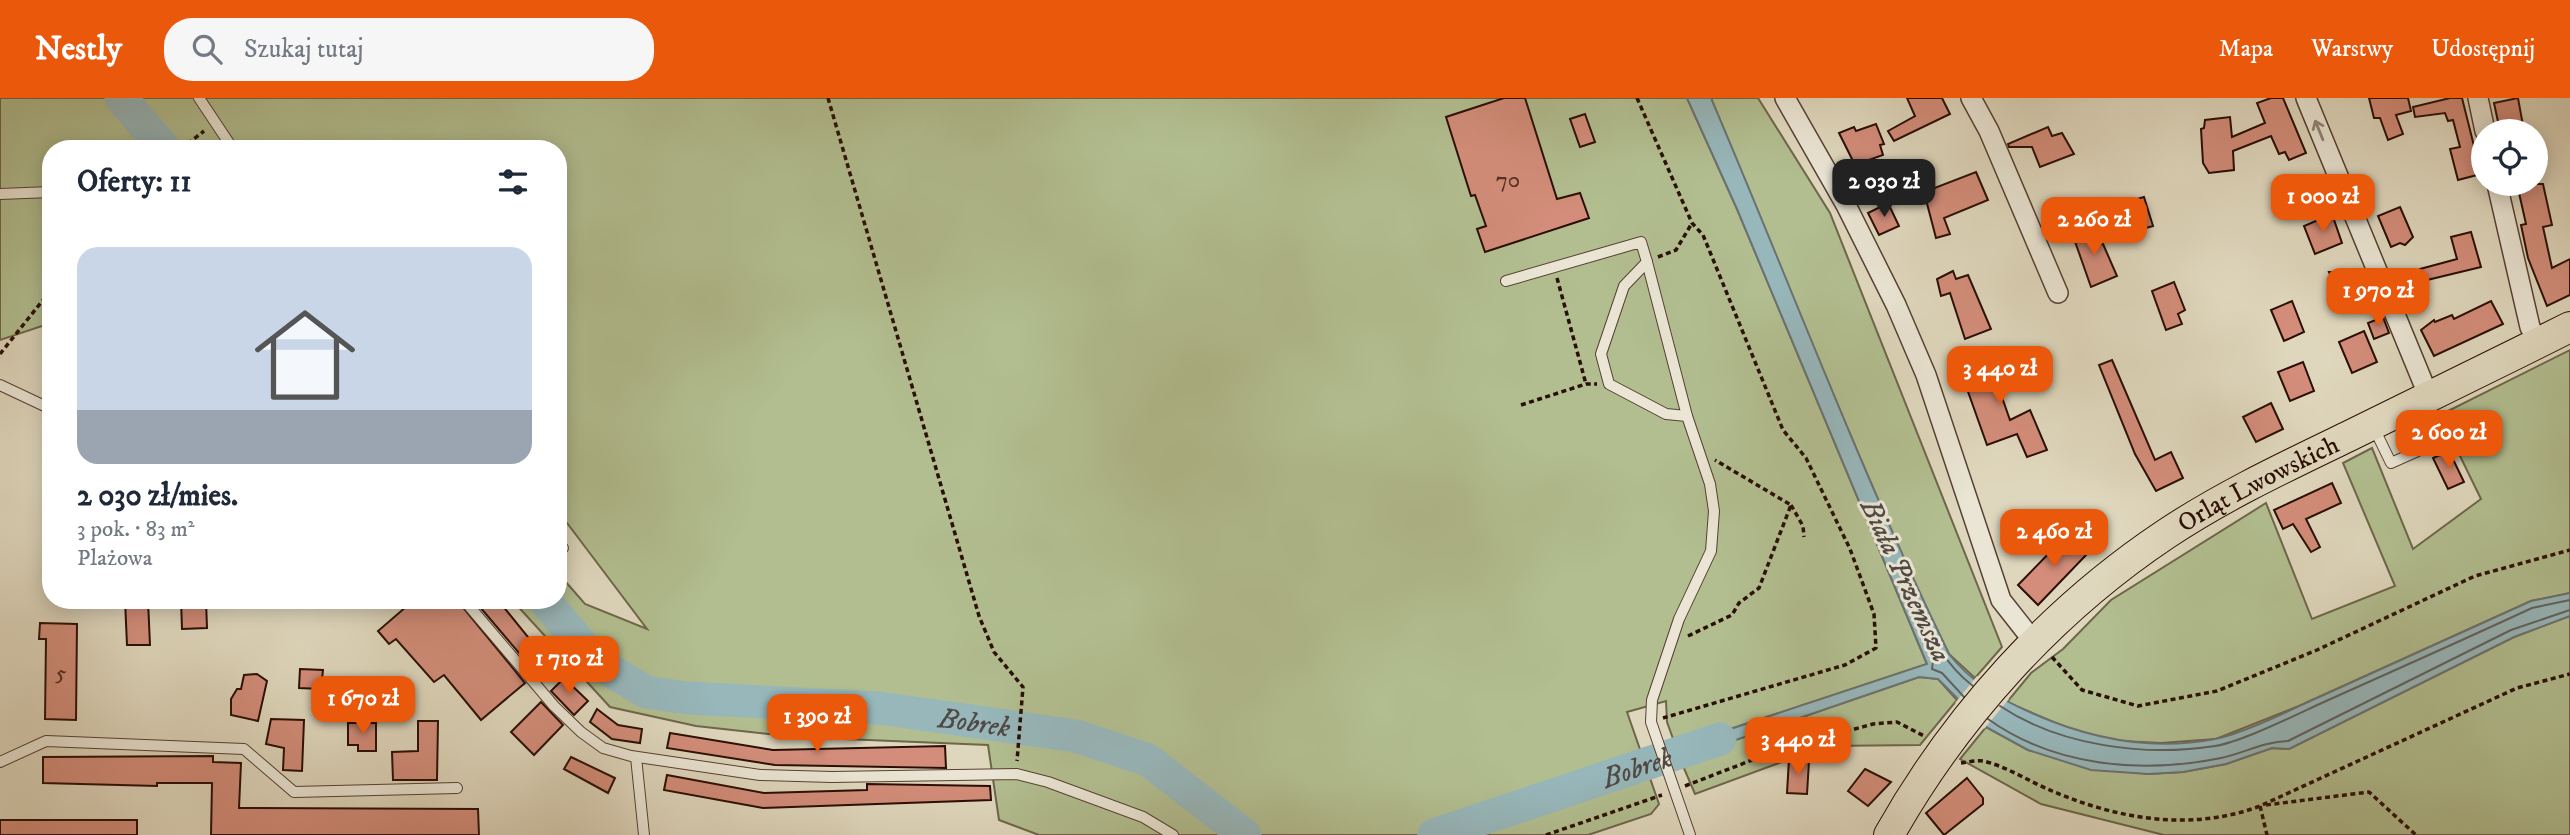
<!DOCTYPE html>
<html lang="pl">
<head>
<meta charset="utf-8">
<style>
  body { margin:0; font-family:"IM FELL DW Pica",serif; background:#f6f6f7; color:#1f2937; height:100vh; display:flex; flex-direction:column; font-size:26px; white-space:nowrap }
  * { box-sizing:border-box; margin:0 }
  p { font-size:23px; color:#747a83 }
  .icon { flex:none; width:38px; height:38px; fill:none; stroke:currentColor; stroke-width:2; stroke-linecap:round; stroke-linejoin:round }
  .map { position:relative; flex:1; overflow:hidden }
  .side { position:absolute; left:42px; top:42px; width:525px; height:469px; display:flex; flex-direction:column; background:#fff; border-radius:28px; box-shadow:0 4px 18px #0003 }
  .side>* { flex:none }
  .buttons { position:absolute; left:2471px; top:21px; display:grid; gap:14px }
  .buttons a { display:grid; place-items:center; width:77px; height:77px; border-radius:50%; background:#fff; box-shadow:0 4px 18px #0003; font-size:35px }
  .price { position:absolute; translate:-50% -60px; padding:0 16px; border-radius:14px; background:#ea580c; color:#fff; font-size:23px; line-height:46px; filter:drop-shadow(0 2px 4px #0008) }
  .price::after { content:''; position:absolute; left:50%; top:42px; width:21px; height:16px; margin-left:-10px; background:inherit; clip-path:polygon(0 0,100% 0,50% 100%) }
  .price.on { background:#222; color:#fff }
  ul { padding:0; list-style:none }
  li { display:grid; align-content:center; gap:14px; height:371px; padding:0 35px }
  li+li { border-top:2px solid #e0e1e3 }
  li span { display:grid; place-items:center; height:217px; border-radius:21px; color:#555 }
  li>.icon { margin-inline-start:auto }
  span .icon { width:126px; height:126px; fill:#fffc; stroke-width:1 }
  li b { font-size:30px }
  h2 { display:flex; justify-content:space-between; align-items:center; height:84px; padding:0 35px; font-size:30px }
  header { display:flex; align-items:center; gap:42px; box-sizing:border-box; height:98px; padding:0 35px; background:#ea580c; color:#fff }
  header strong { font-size:33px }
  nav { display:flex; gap:38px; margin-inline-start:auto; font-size:24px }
  .search { width:490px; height:63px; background:#f6f6f7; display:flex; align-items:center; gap:18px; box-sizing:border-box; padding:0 24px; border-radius:28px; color:#747a83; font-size:26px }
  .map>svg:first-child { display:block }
</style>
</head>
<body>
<header>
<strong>Nestly</strong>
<div class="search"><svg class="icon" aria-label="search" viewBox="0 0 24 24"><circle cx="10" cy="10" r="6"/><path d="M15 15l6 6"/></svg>Szukaj tutaj</div>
<nav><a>Mapa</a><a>Warstwy</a><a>Udostępnij</a></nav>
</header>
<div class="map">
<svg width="2570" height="737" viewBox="0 0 2570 737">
  <rect width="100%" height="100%" fill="#dfd7bd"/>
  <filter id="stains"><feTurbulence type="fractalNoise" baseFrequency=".00286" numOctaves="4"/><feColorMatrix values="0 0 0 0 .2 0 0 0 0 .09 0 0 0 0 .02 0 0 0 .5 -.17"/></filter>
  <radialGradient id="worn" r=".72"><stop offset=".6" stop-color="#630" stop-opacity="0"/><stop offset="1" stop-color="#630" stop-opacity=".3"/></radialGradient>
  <g fill="#b2be90" stroke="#6e664a" stroke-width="2">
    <path d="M 0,0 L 1687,0 L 1737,111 L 1927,566 L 1676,649 L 1667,624 L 1666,603 L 1627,614 L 1659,706 L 1651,716 L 1588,737 L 1039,737 L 999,722 L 988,647 L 796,639 L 696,628 L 610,609 L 512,502 L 558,502 L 558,475 L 585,506 L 647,531 L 558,413 L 558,51 L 51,51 L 51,225 L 0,242 Z"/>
    <path d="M 1711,0 L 1758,0 L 1830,115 L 2002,549 L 1975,580 L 1949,556 L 1906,468 L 1766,138 Z"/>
    <path d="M 2570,252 L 2570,495 L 2531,503 L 2299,608 L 2216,641 L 2161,645 L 2121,643 L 2079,635 L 2007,604 L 2031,575 L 2063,551 L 2111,502 L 2266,405 L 2312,521 L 2395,488 L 2343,365 L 2372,350 L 2413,451 L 2481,401 L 2440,317 Z"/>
    <path d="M 2570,518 L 2570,737 L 2164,737 L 2041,706 L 1960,661 L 1986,629 L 2028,652 L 2148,676 L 2183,674 L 2226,666 L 2272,650 L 2289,651 L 2514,539 Z"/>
    <path d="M 1919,579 L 1938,581 L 1957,602 L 1920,647 L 1825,648 L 1695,696 L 1680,661 Z"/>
  </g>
  <path fill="#97b7bb" stroke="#6b7372" stroke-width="2" d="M 1687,0 L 1711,0 C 1790,185 1861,375 1949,556 C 1970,583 2003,603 2034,616 C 2091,641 2153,653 2215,641 C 2246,635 2298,608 2328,595 C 2395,564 2463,534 2531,503 L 2570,495 L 2570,518 L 2514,539 L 2289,651 L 2272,650 L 2226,666 L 2183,674 L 2148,676 L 2091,672 L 2028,652 L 1986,629 L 1938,581 L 1919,579 L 1680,661 L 1676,649 L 1927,566 L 1737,111 Z"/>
  <path fill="#dfd7bd" d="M 1977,578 L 2009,601 L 1984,631 L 1955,605 Z"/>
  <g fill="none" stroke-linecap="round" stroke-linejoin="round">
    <g stroke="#606260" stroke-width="2">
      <path d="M 1964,599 L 1942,575 L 1932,571 L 1933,563 L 1905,497 L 1906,492 L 1911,494 C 1928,529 1940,563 1973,588"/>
      <path d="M 2000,608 C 2060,648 2145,659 2215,648 C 2242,644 2297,616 2324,604 C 2393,573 2463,542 2532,510 L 2570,502"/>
      <path d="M 1988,621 C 2055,669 2142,676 2221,660 C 2244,655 2263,644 2288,643 L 2511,532 L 2570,512"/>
    </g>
    <g stroke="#97b7bb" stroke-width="33">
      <path d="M 121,0 L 165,51"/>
      <path id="s1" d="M 544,502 L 582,547 L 606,570 L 646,594 L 687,600 L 879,610 L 1076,638 L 1148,662 L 1245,737"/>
      <path id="s2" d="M 1434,737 L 1720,641"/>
    </g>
  </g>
  <g fill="#d38d7a" stroke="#2a0e05" stroke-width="2">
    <path d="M 1504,0 L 1525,0 L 1557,101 L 1580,95 L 1589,120 L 1485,154 L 1477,131 L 1486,128 L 1475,97 L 1471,98 L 1446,19 Z"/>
    <path d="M 1907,0 L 1942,0 L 1950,16 L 1894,43 L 1888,33 L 1915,18 Z"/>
    <path d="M 2271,0 L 2283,0 L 2306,55 L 2289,62 L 2285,54 L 2279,56 L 2271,38 L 2233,53 L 2234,72 L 2209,75 L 2203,65 L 2201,31 L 2204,30 L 2205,22 L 2230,19 L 2232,39 L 2265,25 L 2257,5 Z"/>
    <path d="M 2369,0 L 2408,0 L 2411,13 L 2396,17 L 2403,36 L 2388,42 L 2380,20 L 2374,20 Z"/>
    <path d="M 2450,0 L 2462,0 L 2481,76 L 2458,82 L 2450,51 L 2460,49 L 2453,22 L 2448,23 L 2445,15 L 2415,19 L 2413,9 Z"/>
    <path d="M 2518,0 L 2524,33 L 2500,33 L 2494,5 Z"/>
    <path d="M 1585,16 L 1595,44 L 1580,49 L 1570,21 Z"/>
    <path d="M 1876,26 L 1884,46 L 1880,47 L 1883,57 L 1855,67 L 1839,35 L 1854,29 L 1856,33 Z"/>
    <path d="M 2048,29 L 2052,38 L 2062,35 L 2074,56 L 2040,69 L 2032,49 L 2009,49 L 2008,46 Z"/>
    <path d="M 1976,74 L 1988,102 L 1944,120 L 1950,136 L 1936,140 L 1924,94 Z"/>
    <path d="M 2517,86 L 2543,86 L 2552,127 L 2543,129 L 2552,170 L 2570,161 L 2570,197 L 2547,208 L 2528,160 L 2521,127 L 2526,126 Z"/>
    <path d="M 2144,99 L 2153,128 L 2128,135 L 2119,106 Z"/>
    <path d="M 1888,105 L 1899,128 L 1879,137 L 1868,115 Z"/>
    <path d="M 2400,109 L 2413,139 L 2405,147 L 2400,145 L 2391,149 L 2378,118 Z"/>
    <path d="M 2332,116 L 2342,145 L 2315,156 L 2304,128 Z"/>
    <path d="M 2090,128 L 2098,147 L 2103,146 L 2117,178 L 2091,189 L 2072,135 Z"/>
    <path d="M 2471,134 L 2481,169 L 2423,183 L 2420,171 L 2457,161 L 2451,139 Z"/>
    <path d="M 1953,173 L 1956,181 L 1968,177 L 1991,231 L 1965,241 L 1950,195 L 1941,198 L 1937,181 Z"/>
    <path d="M 2329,174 L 2344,174 L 2346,178 L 2355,175 L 2363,195 L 2341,204 Z"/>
    <path d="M 2174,184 L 2185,212 L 2178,216 L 2182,226 L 2166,232 L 2152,193 Z"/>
    <path d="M 2292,203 L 2304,234 L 2284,243 L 2271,212 Z"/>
    <path d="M 2491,203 L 2503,226 L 2434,258 L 2421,232 L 2434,222 L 2435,224 L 2452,217 L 2454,221 Z"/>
    <path d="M 2383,219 L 2389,235 L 2374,241 L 2368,225 Z"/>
    <path d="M 2364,233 L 2377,264 L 2352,275 L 2339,244 Z"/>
    <path d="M 2005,256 L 2015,279 L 1997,285 L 2010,322 L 2030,312 L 2047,352 L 2027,359 L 2017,336 L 1987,347 L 1966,288 L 1964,271 Z"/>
    <path d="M 2112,262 L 2155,362 L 2171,354 L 2183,380 L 2156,393 L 2135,356 L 2099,267 Z"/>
    <path d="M 2303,264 L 2314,293 L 2290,303 L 2278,274 Z"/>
    <path d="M 2271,305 L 2283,331 L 2256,344 L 2243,319 Z"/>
    <path d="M 2449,353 L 2464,384 L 2448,391 L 2433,360 Z"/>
    <path d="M 2332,385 L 2341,405 L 2306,421 L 2320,449 L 2311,454 L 2293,426 L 2283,431 L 2274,412 Z"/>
    <path d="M 2041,421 L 2049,434 L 2026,447 L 2018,435 Z"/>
    <path d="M 2076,433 L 2090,453 L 2038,507 L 2018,487 L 2057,447 L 2059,451 Z"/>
    <path d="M 125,502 L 148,502 L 150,547 L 127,547 Z"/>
    <path d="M 181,502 L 206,502 L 207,530 L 182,531 Z"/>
    <path d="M 414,502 L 457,502 L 525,585 L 481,622 L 444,577 L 434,584 L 396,541 L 389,546 L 378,533 Z"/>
    <path d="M 474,502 L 498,502 L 549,565 L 536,575 Z"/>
    <path d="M 40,525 L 77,526 L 76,622 L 45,621 L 46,541 L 39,541 Z"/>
    <path d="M 300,571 L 323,572 L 321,591 L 299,590 Z"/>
    <path d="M 257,576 L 267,583 L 258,623 L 231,617 L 231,601 L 237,591 L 241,591 L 244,577 Z"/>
    <path d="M 564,580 L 588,603 L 574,617 L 551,593 Z"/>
    <path d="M 541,604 L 563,627 L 534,657 L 511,634 Z"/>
    <path d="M 597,611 L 618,627 L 642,631 L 640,645 L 612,641 L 590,624 Z"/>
    <path d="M 271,621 L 304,622 L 302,673 L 283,672 L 284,650 L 266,646 Z"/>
    <path d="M 418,623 L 438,623 L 437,682 L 393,682 L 392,654 L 418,653 Z"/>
    <path d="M 348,625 L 376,625 L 376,653 L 358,653 L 358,647 L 348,647 Z"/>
    <path d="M 670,635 L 773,652 L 945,648 L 946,670 L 775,667 L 667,650 Z"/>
    <path d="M 213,658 L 213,664 L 241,665 L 239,710 L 478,711 L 479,737 L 211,737 L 212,685 L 157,685 L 157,688 L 43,685 L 43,659 Z"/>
    <path d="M 571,659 L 615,680 L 608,695 L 564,671 Z"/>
    <path d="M 1789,661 L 1809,663 L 1807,696 L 1787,695 Z"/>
    <path d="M 1865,671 L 1891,684 L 1868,708 L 1848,693 Z"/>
    <path d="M 667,677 L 764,695 L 867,692 L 867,686 L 990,688 L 991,702 L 763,710 L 664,692 Z"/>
    <path d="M 1967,680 L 1983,700 L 1983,706 L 1944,737 L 1926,715 Z"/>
    <rect x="0" y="722" width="137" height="15"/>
  </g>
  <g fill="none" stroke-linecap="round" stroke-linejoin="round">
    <defs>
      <g id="lane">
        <path d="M 199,0 L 233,51"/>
        <path d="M 0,96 L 51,94"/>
        <path d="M 1647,164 L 1687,318 L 1710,386 L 1714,413 L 1711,453 L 1679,521 L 1652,602 L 1651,624 L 1690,737"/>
        <path d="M 1506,183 L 1641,144 L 1647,164 L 1624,188 L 1601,256 L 1609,286 L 1666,316 L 1687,318"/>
        <path d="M 0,287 L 51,311"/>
        <path d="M 2373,328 L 2391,365 L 2429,348"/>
        <path d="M 558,444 L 563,450"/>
        <path d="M 464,502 L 554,608 L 581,634 L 603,650 L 631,658 L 760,677 L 832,679 L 1017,676 L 1048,684 L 1143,719 L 1173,737"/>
        <path d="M 636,659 L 644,737"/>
        <path d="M 0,664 L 46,643 L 244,651 L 294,694 L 457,690"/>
      </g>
      <g id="street">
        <path d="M 1785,0 L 1846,107 L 1896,207 L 1926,277 L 2001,502 L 2034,544"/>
        <path d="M 1971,0 L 1989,33 L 2058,195"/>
        <path d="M 2306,0 L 2429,299"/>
        <path d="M 2478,0 L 2485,33"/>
        <path d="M 2497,86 L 2530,229 L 2538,245"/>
      </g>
      <g id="primary">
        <path id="s3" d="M 1889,737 C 1956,618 2052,512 2166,436 C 2223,398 2285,369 2347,339 C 2422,302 2496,266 2570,229"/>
      </g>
    </defs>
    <use href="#lane" stroke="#574033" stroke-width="12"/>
    <use href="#street" stroke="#574033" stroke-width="22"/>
    <use href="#primary" stroke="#2a0e05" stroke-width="32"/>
    <g stroke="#2a0e05" stroke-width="3.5" stroke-dasharray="5 3.5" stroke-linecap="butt">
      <path d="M 828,0 L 979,518 L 994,554 L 1023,589 L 1017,663"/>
      <path d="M 1637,0 L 1692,125 L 1703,137 L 1783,332 L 1806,360 L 1850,451 L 1874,516 L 1876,550 L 1845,567 L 1663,620"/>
      <path d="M 181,51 L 204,33"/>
      <path d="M 1658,159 L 1676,152 L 1692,125"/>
      <path d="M 1557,180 L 1586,286"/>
      <path d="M 0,256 L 51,192"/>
      <path d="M 1521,307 L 1586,286 L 1597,286"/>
      <path d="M 1791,407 L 1803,428 L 1804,439"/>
      <path d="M 1688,538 L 1732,517 L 1739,505 L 1759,490 L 1791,407 L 1715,362"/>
      <path d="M 2052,559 L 2082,592 L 2138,608 L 2217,593 L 2317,552 L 2475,478 L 2570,452"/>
      <path d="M 1961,665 C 1968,664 1977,662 1983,663 C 2006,668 2030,684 2052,693 C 2117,721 2192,734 2260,708 L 2517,590 L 2570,576"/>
      <path d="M 1685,688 L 1778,652 L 1873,626 L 1897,624 L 1926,639"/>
      <path d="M 2266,707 L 2369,694 L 2416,737"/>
      <path d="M 2260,708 L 2267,737"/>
      <path d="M 1546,737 L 1662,697"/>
    </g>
    <use href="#lane" stroke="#eae5d4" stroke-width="10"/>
    <use href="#street" stroke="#eae5d4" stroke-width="19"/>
    <use href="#primary" stroke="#dfd7bd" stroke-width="30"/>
  </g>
  <defs><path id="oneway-shaft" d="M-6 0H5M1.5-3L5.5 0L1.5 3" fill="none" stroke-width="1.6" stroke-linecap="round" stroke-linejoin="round" transform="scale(1.75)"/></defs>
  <use stroke="#948477" href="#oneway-shaft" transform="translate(2319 32) rotate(-112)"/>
  <g text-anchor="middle" stroke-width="6" stroke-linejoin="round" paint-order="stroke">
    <g font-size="23" fill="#542e22">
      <text x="1508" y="89">70</text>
      <text x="61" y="582">5</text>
    </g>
    <g font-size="26" fill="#2a0e05" stroke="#eae5d4">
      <text dy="9" stroke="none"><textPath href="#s3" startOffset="518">Orląt Lwowskich</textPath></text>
    </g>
    <g font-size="28" font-style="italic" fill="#504945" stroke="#eae5d4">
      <text transform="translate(1907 482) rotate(65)" y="10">Biała Przemsza</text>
      <text dy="10" stroke="none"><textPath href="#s1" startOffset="469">Bobrek</textPath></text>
      <text dy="10" stroke="none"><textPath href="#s2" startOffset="214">Bobrek</textPath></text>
    </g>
  </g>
  <rect width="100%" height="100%" filter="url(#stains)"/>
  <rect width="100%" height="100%" fill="url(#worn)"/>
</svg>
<div class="buttons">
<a><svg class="icon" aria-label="locate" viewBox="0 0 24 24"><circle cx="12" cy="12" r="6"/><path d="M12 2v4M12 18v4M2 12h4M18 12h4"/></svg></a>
</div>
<b class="price on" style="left:1884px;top:121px">2 030 zł</b>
<b class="price" style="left:2323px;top:136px">1 000 zł</b>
<b class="price" style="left:2094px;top:159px">2 260 zł</b>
<b class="price" style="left:2378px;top:230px">1 970 zł</b>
<b class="price" style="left:2000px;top:308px">3 440 zł</b>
<b class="price" style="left:2449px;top:372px">2 600 zł</b>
<b class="price" style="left:2054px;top:471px">2 460 zł</b>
<b class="price" style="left:569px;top:598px">1 710 zł</b>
<b class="price" style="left:363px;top:638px">1 670 zł</b>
<b class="price" style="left:817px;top:656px">1 390 zł</b>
<b class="price" style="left:1798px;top:679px">3 440 zł</b>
<section class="side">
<h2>Oferty: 11<svg class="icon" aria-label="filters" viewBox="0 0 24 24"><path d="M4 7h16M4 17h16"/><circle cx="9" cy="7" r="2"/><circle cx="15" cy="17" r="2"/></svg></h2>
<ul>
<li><span style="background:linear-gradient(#c9d6e8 75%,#9aa5b1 0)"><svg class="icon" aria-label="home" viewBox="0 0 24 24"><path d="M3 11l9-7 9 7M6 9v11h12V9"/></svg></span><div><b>2 030 zł/mies.</b><p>3 pok. · 83 m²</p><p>Plażowa</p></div></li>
</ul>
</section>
</div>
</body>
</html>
